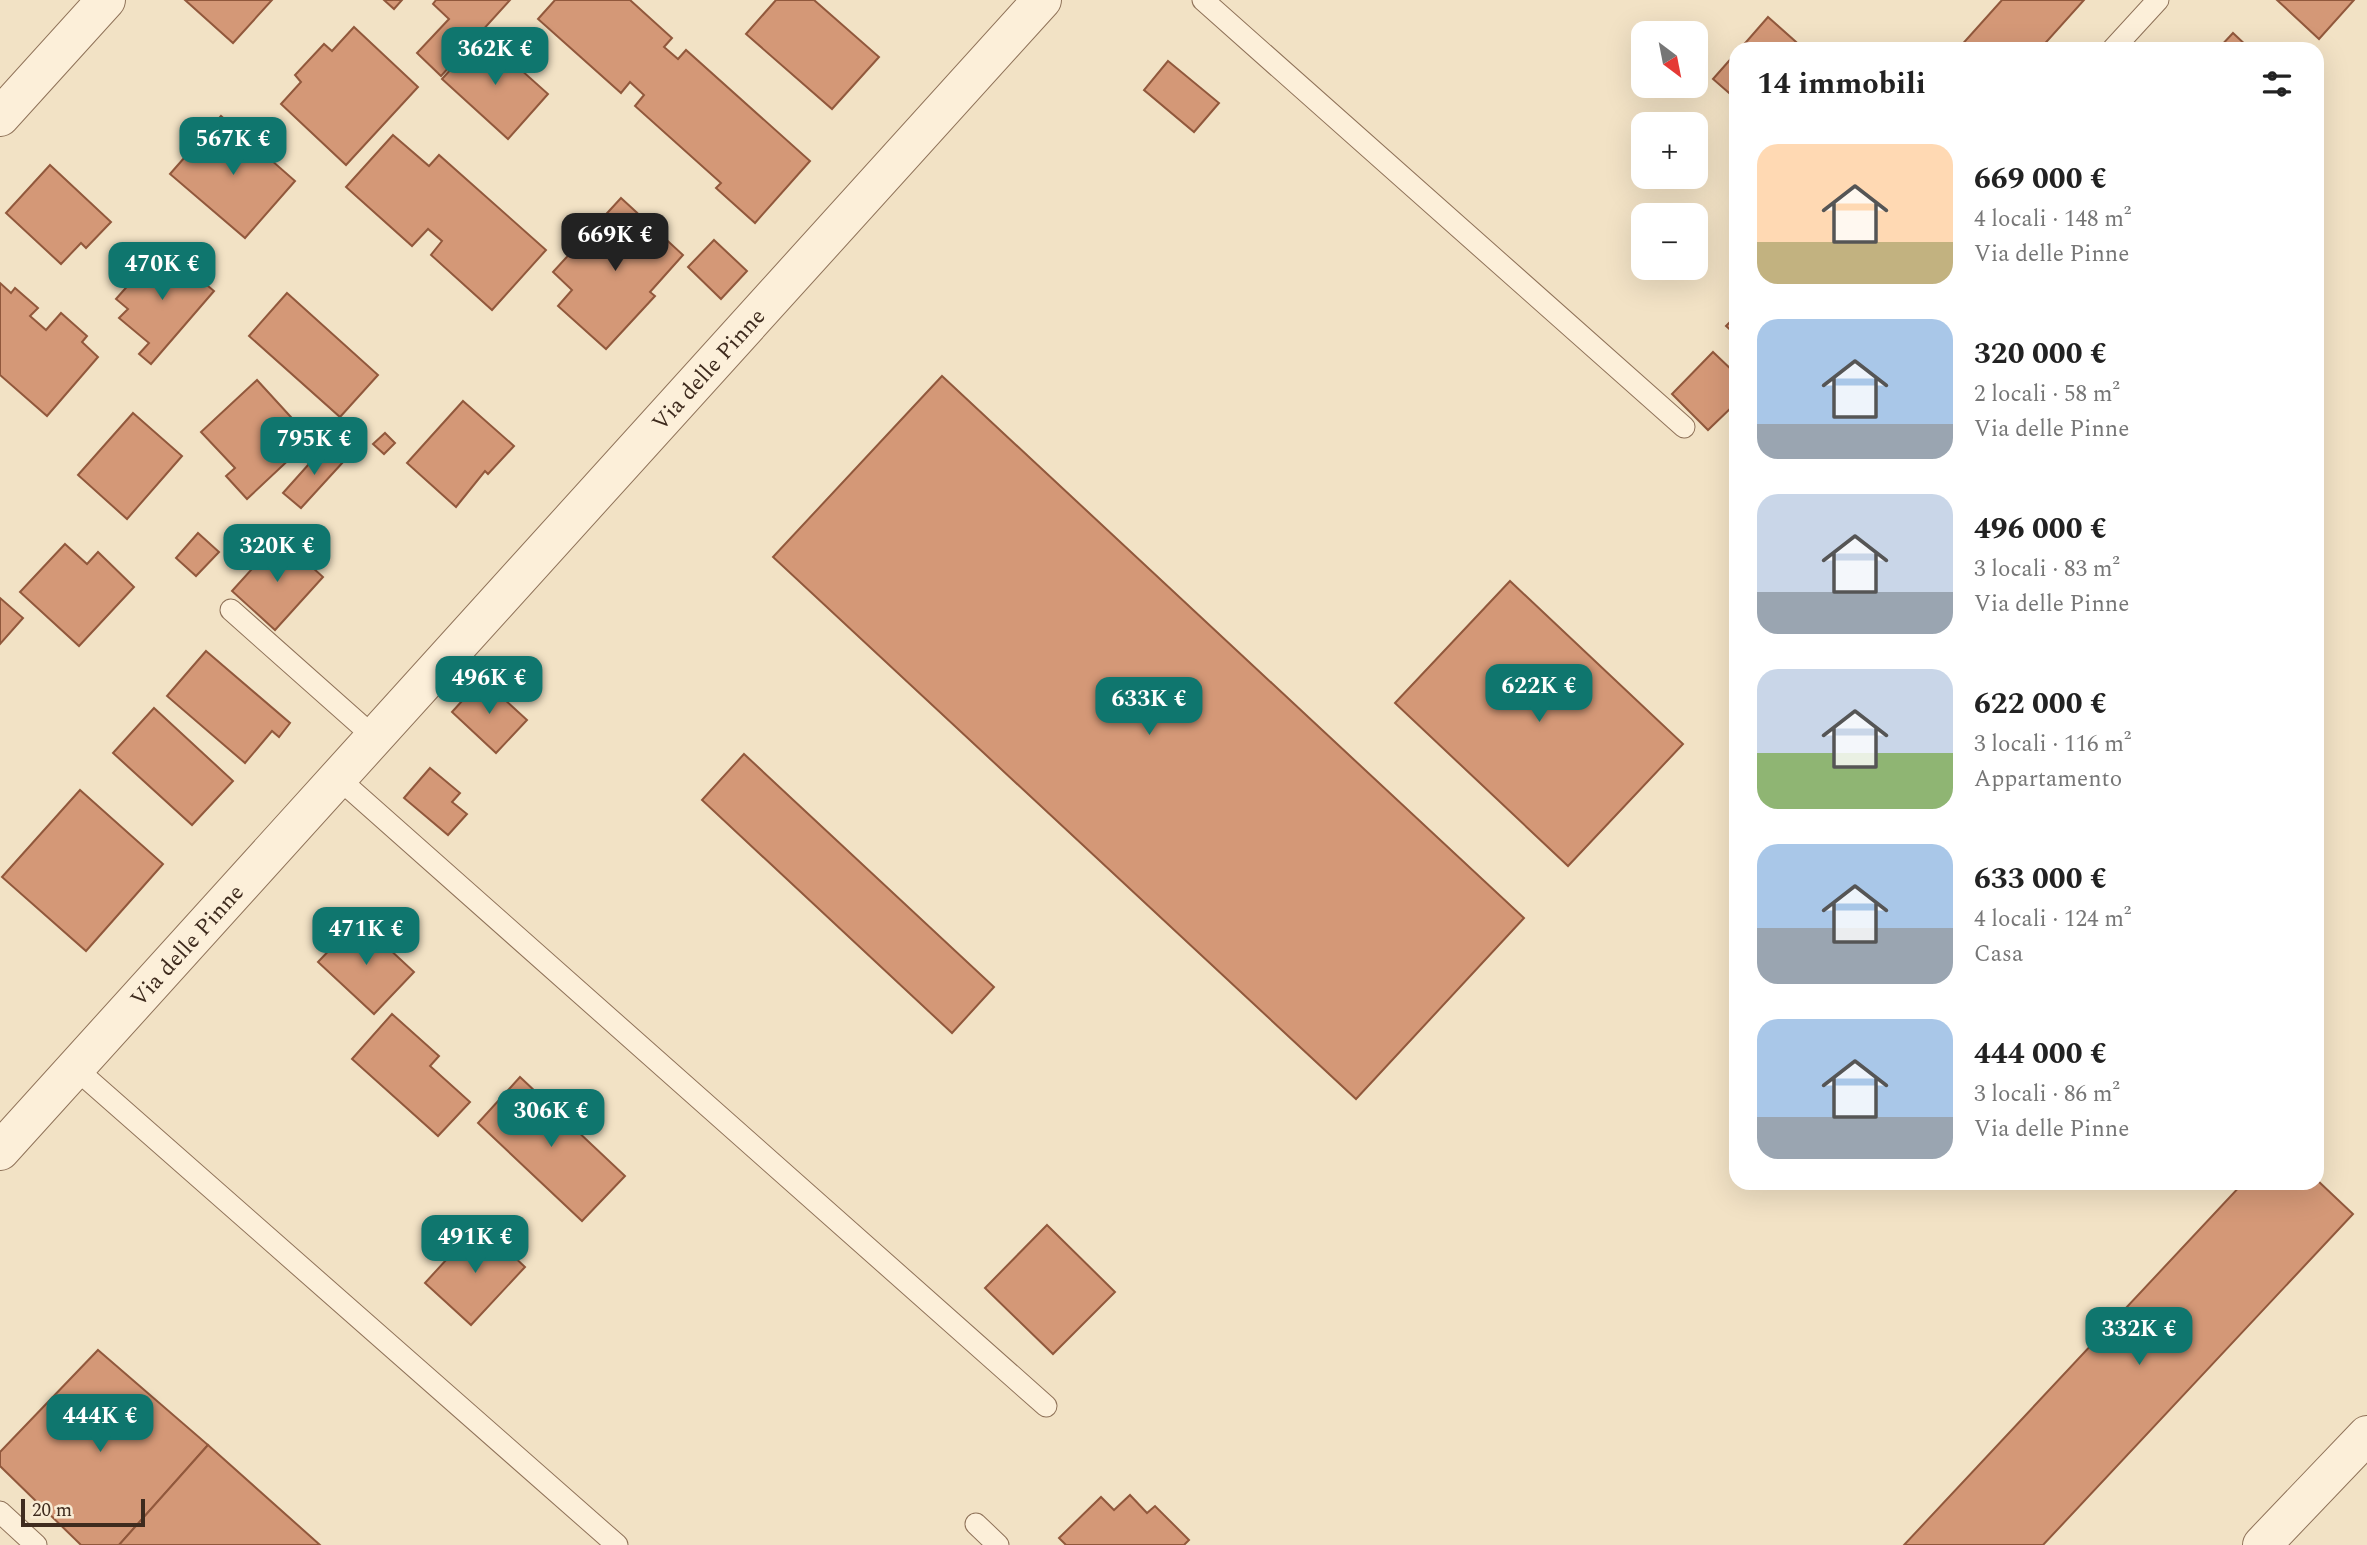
<!DOCTYPE html>
<html lang="it">
<head>
<meta charset="utf-8">
<style>
  body { margin:0; font-family:Spectral,serif; background:#f6f6f6; color:#222; height:100vh; display:flex; flex-direction:column; font-size:26px; white-space:nowrap }
  * { box-sizing:border-box; margin:0 }
  p { font-size:23px; color:#767676 }
  .icon { flex:none; width:38px; height:38px; fill:none; stroke:currentColor; stroke-width:2; stroke-linecap:round; stroke-linejoin:round }
  .map { position:relative; flex:1; overflow:hidden }
  .drawer { position:absolute; left:1729px; top:42px; width:595px; height:1148px; display:flex; flex-direction:column; background:#fff; border-radius:21px; box-shadow:0 7px 28px #0002 }
  .drawer>* { flex:none }
  .needle { width:46px; rotate:148deg }
  .fabs { position:absolute; left:1631px; top:21px; display:grid; gap:14px }
  .fabs a { display:grid; place-items:center; width:77px; height:77px; border-radius:14px; background:#fff; box-shadow:0 7px 28px #0002; font-size:35px }
  .scale { position:absolute; left:21px; bottom:18px; width:124px; box-sizing:border-box; padding-left:7px; border:4px solid #3e2b1e; border-top:0; font-size:19px; line-height:24px; white-space:nowrap; color:#3e2b1e; -webkit-text-stroke:5px #f9ecd5; paint-order:stroke }
  .price { position:absolute; translate:-50% -60px; padding:0 16px; border-radius:14px; background:#0f766e; color:#fff; font-size:23px; line-height:46px; filter:drop-shadow(0 2px 4px #0008) }
  .price::after { content:''; position:absolute; left:50%; top:42px; width:21px; height:16px; margin-left:-10px; background:inherit; clip-path:polygon(0 0,100% 0,50% 100%) }
  .price.selected { background:#222; color:#fff }
  ul { padding:0; list-style:none }
  li { display:flex; align-items:center; gap:21px; height:175px; padding:0 28px }
  li span { display:grid; place-items:center; flex:none; width:196px; height:140px; border-radius:21px; color:#555 }
  li>.icon { margin-inline-start:auto }
  span .icon { width:84px; height:84px; fill:#fffc; stroke-width:1 }
  li b { font-size:30px }
  h2 { display:flex; justify-content:space-between; align-items:center; height:84px; padding:0 28px; font-size:30px }
  .map>svg:first-child { display:block }
</style>
</head>
<body>
<div class="map">
<svg width="2367" height="1545" viewBox="0 0 2367 1545">
  <rect width="100%" height="100%" fill="#f2e2c5"/>
  <g fill="#d49877" stroke="#91583c" stroke-width="2">
    <path d="M 185,0 L 272,0 L 233,43 Z"/>
    <path d="M 384,0 L 402,0 L 394,9 Z"/>
    <path d="M 436,0 L 510,0 L 441,76 L 417,53 L 449,19 L 433,4 Z"/>
    <path d="M 555,0 L 630,0 L 672,38 L 664,47 L 678,59 L 686,50 L 810,161 L 755,223 L 716,188 L 721,183 L 635,106 L 644,95 L 630,82 L 621,93 L 538,19 Z"/>
    <path d="M 776,0 L 814,0 L 879,57 L 832,109 L 746,34 Z"/>
    <path d="M 2002,0 L 2084,0 L 2040,49 L 1958,49 Z"/>
    <path d="M 2277,0 L 2354,0 L 2319,39 Z"/>
    <path d="M 1768,17 L 1804,49 L 1740,49 Z"/>
    <path d="M 354,27 L 418,87 L 346,165 L 281,104 L 301,82 L 295,75 L 324,44 L 332,51 Z"/>
    <path d="M 2233,33 L 2250,49 L 2218,49 Z"/>
    <path d="M 482,35 L 548,94 L 508,139 L 442,79 Z"/>
    <path d="M 1736,53 L 1736,99 L 1713,79 Z"/>
    <path d="M 1168,61 L 1219,103 L 1194,132 L 1144,90 Z"/>
    <path d="M 221,116 L 295,181 L 245,238 L 170,174 Z"/>
    <path d="M 393,135 L 429,166 L 439,155 L 546,250 L 492,310 L 431,255 L 442,241 L 428,229 L 412,246 L 346,187 Z"/>
    <path d="M 50,165 L 111,222 L 86,248 L 81,243 L 61,264 L 6,213 Z"/>
    <path d="M 621,198 L 683,255 L 650,292 L 655,296 L 606,349 L 558,306 L 572,290 L 553,272 Z"/>
    <path d="M 714,240 L 747,271 L 721,299 L 688,267 Z"/>
    <path d="M 162,247 L 214,291 L 151,364 L 139,354 L 149,343 L 119,318 L 128,309 L 116,299 Z"/>
    <path d="M 0,283 L 11,293 L 15,288 L 38,308 L 30,316 L 46,330 L 61,313 L 87,336 L 82,342 L 98,357 L 47,416 L 0,375 Z"/>
    <path d="M 287,293 L 378,375 L 340,417 L 249,336 Z"/>
    <path d="M 1736,316 L 1736,335 L 1726,326 Z"/>
    <path d="M 1713,352 L 1736,374 L 1736,403 L 1708,430 L 1672,394 Z"/>
    <path d="M 942,376 L 1524,918 L 1356,1099 L 773,557 Z"/>
    <path d="M 257,380 L 311,439 L 247,499 L 226,476 L 235,468 L 201,432 Z"/>
    <path d="M 463,401 L 514,446 L 488,474 L 485,471 L 456,507 L 407,463 Z"/>
    <path d="M 133,413 L 182,456 L 127,519 L 78,475 Z"/>
    <path d="M 385,433 L 395,443 L 384,454 L 373,444 Z"/>
    <path d="M 326,445 L 344,461 L 301,508 L 283,493 Z"/>
    <path d="M 198,533 L 219,552 L 196,576 L 176,558 Z"/>
    <path d="M 280,538 L 323,577 L 275,630 L 232,591 Z"/>
    <path d="M 65,544 L 87,564 L 98,552 L 134,587 L 79,646 L 20,592 Z"/>
    <path d="M 1510,581 L 1683,744 L 1568,866 L 1395,703 Z"/>
    <path d="M 0,598 L 23,618 L 0,644 Z"/>
    <path d="M 206,651 L 290,723 L 279,737 L 272,731 L 245,763 L 167,696 Z"/>
    <path d="M 482,679 L 527,720 L 496,753 L 452,712 Z"/>
    <path d="M 154,708 L 233,781 L 192,825 L 113,753 Z"/>
    <path d="M 744,754 L 994,987 L 952,1033 L 702,800 Z"/>
    <path d="M 430,768 L 460,793 L 452,802 L 467,814 L 448,835 L 404,798 Z"/>
    <path d="M 80,790 L 163,864 L 86,951 L 2,877 Z"/>
    <path d="M 358,920 L 414,972 L 374,1014 L 318,962 Z"/>
    <path d="M 392,1014 L 439,1056 L 430,1066 L 470,1102 L 438,1136 L 352,1059 Z"/>
    <path d="M 520,1077 L 625,1176 L 582,1221 L 478,1123 Z"/>
    <path d="M 2317,1180 L 2353,1214 L 2043,1545 L 1904,1545 L 2243,1183 L 2317,1183 Z"/>
    <path d="M 479,1224 L 525,1267 L 471,1325 L 425,1283 Z"/>
    <path d="M 1047,1225 L 1115,1292 L 1053,1354 L 985,1288 Z"/>
    <path d="M 98,1350 L 208,1445 L 119,1545 L 81,1545 L 0,1466 L 0,1452 Z"/>
    <path d="M 208,1445 L 320,1545 L 119,1545 Z"/>
    <path d="M 1130,1495 L 1147,1513 L 1155,1506 L 1189,1540 L 1184,1545 L 1066,1545 L 1059,1538 L 1101,1497 L 1114,1510 Z"/>
  </g>
  <g fill="none" stroke-linecap="round" stroke-linejoin="round">
    <defs>
      <g id="service">
        <path d="M 1203,0 L 1684,427"/>
        <path d="M 2113,49 L 2158,0"/>
        <path d="M 231,610 L 374,737"/>
        <path d="M 338,778 L 1046,1406"/>
        <path d="M 75,1068 L 617,1545"/>
        <path d="M 0,1512 L 36,1545"/>
        <path d="M 976,1524 L 998,1545"/>
      </g>
      <g id="minor">
        <path d="M 0,117 L 106,0"/>
        <path id="s1" d="M 0,1151 L 1042,0"/>
        <path d="M 2262,1545 L 2367,1435"/>
      </g>
    </defs>
    <use href="#service" stroke="#8f7259" stroke-width="23"/>
    <use href="#minor" stroke="#8f7259" stroke-width="40"/>
    <use href="#service" stroke="#fcefd9" stroke-width="21"/>
    <use href="#minor" stroke="#fcefd9" stroke-width="38"/>
  </g>
  <g text-anchor="middle" stroke-width="7" stroke-linejoin="round" paint-order="stroke">
    <g font-size="23" fill="#3e2b1e" stroke="#f9ecd5">
      <text dy="8" stroke="none"><textPath href="#s1" startOffset="1055">Via delle Pinne</textPath></text>
      <text dy="8" stroke="none"><textPath href="#s1" startOffset="278">Via delle Pinne</textPath></text>
    </g>
  </g>
</svg>
<div class="fabs">
<a><svg class="needle" viewBox="-14 -14 28 28"><path d="M0-13l5 13h-10z" fill="#e53935"/><path d="M0 13l5-13h-10z" fill="#767676"/></svg></a>
<a>+</a>
<a>−</a>
</div>
<div class="scale">20 m</div>
<b class="price" style="left:495px;top:87px">362K €</b>
<b class="price" style="left:233px;top:177px">567K €</b>
<b class="price selected" style="left:615px;top:273px">669K €</b>
<b class="price" style="left:162px;top:302px">470K €</b>
<b class="price" style="left:314px;top:477px">795K €</b>
<b class="price" style="left:277px;top:584px">320K €</b>
<b class="price" style="left:489px;top:716px">496K €</b>
<b class="price" style="left:1539px;top:724px">622K €</b>
<b class="price" style="left:1149px;top:737px">633K €</b>
<b class="price" style="left:366px;top:967px">471K €</b>
<b class="price" style="left:551px;top:1149px">306K €</b>
<b class="price" style="left:475px;top:1275px">491K €</b>
<b class="price" style="left:2139px;top:1367px">332K €</b>
<b class="price" style="left:100px;top:1454px">444K €</b>
<section class="drawer">
<h2>14 immobili<svg class="icon" aria-label="filters" viewBox="0 0 24 24"><path d="M4 7h16M4 17h16"/><circle cx="9" cy="7" r="2"/><circle cx="15" cy="17" r="2"/></svg></h2>
<ul>
<li><span style="background:linear-gradient(#ffd9b3 70%,#c2b280 0)"><svg class="icon" aria-label="home" viewBox="0 0 24 24"><path d="M3 11l9-7 9 7M6 9v11h12V9"/></svg></span><div><b>669 000 €</b><p>4 locali · 148 m²</p><p>Via delle Pinne</p></div></li>
<li><span style="background:linear-gradient(#a9c7e8 75%,#9aa5b1 0)"><svg class="icon" aria-label="home" viewBox="0 0 24 24"><path d="M3 11l9-7 9 7M6 9v11h12V9"/></svg></span><div><b>320 000 €</b><p>2 locali · 58 m²</p><p>Via delle Pinne</p></div></li>
<li><span style="background:linear-gradient(#c9d6e8 70%,#9aa5b1 0)"><svg class="icon" aria-label="home" viewBox="0 0 24 24"><path d="M3 11l9-7 9 7M6 9v11h12V9"/></svg></span><div><b>496 000 €</b><p>3 locali · 83 m²</p><p>Via delle Pinne</p></div></li>
<li><span style="background:linear-gradient(#c9d6e8 60%,#8fb573 0)"><svg class="icon" aria-label="home" viewBox="0 0 24 24"><path d="M3 11l9-7 9 7M6 9v11h12V9"/></svg></span><div><b>622 000 €</b><p>3 locali · 116 m²</p><p>Appartamento</p></div></li>
<li><span style="background:linear-gradient(#a9c7e8 60%,#9aa5b1 0)"><svg class="icon" aria-label="home" viewBox="0 0 24 24"><path d="M3 11l9-7 9 7M6 9v11h12V9"/></svg></span><div><b>633 000 €</b><p>4 locali · 124 m²</p><p>Casa</p></div></li>
<li><span style="background:linear-gradient(#a9c7e8 70%,#9aa5b1 0)"><svg class="icon" aria-label="home" viewBox="0 0 24 24"><path d="M3 11l9-7 9 7M6 9v11h12V9"/></svg></span><div><b>444 000 €</b><p>3 locali · 86 m²</p><p>Via delle Pinne</p></div></li>
</ul>
</section>
</div>
</body>
</html>
